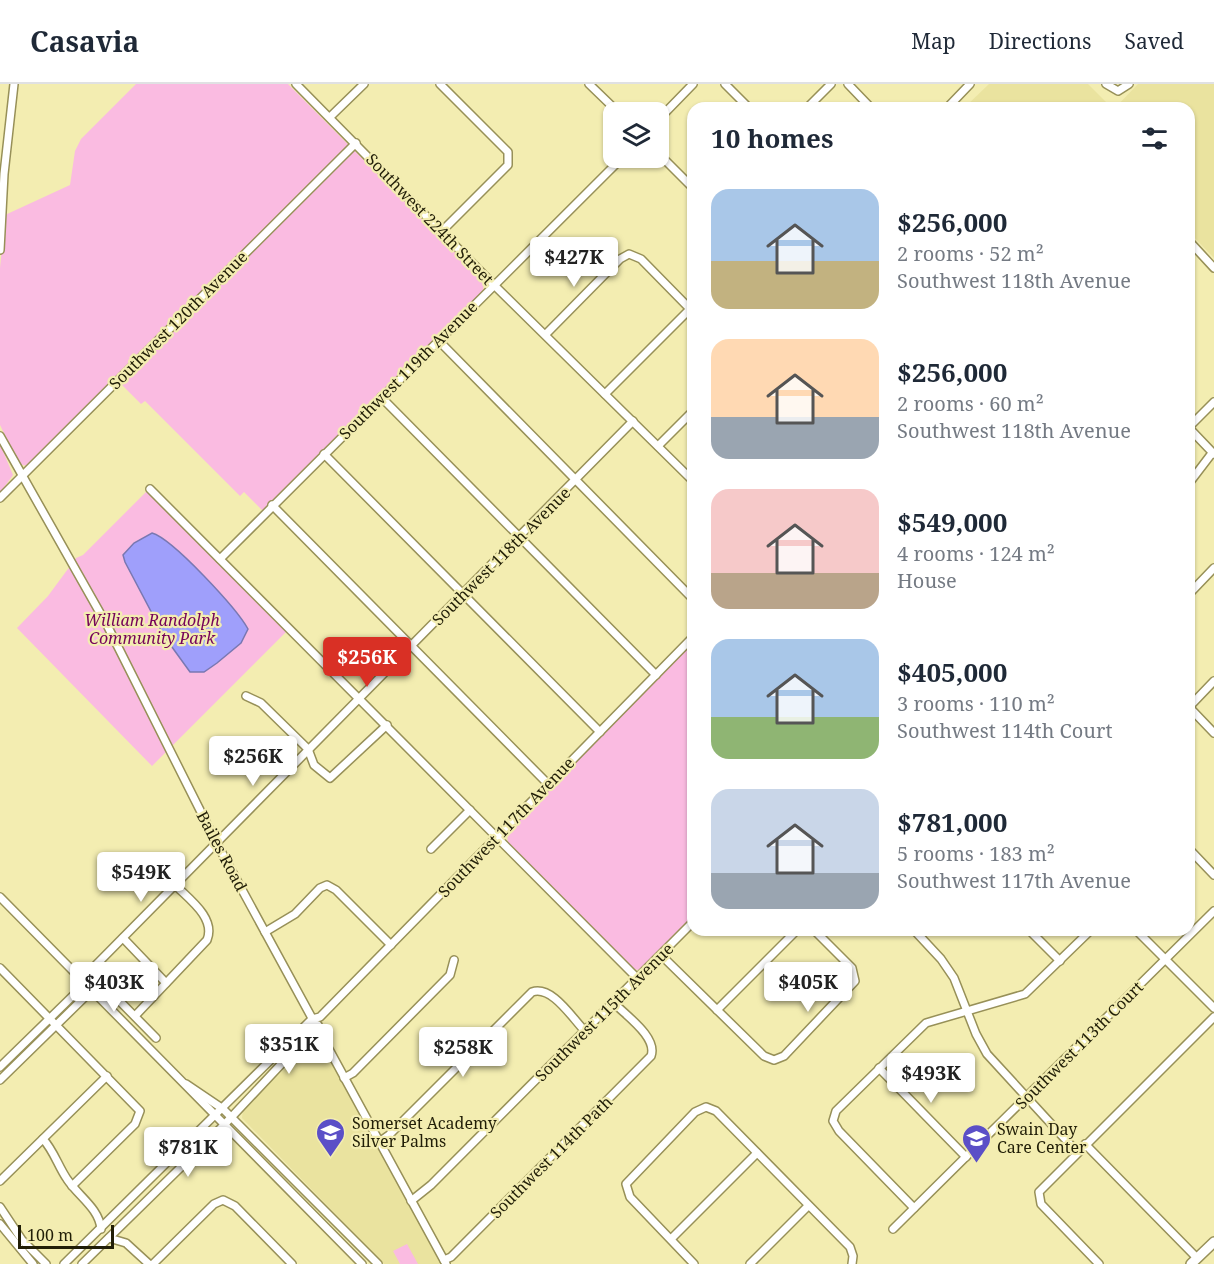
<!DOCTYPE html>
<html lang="en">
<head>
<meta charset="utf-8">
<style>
  body { margin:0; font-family:"Noto Serif",serif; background:#f2f2f3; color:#1f2937; height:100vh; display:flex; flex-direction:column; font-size:22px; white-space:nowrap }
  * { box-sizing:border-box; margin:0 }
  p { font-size:20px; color:#747a83 }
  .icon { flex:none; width:33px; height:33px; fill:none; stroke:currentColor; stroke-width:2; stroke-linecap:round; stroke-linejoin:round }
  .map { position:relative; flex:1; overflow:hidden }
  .sheet { position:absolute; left:687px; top:18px; width:508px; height:834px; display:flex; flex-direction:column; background:#fff; border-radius:18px; box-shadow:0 2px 4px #0004 }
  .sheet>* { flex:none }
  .controls { position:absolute; left:603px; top:18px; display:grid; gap:12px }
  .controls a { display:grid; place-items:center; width:66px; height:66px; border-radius:12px; background:#fff; box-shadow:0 2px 4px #0004; font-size:30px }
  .scale { position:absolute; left:18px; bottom:15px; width:96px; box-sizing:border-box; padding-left:6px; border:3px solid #211e07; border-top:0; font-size:16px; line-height:21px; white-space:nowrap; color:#211e07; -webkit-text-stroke:4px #f3edb1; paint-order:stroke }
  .price { position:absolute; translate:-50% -51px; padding:0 14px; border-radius:6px; background:#fff; color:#222; font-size:20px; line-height:39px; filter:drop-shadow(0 2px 3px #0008) }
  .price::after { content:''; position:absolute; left:50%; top:36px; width:18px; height:14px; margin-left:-9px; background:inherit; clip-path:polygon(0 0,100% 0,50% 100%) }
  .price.selected { background:#d93025; color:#fff }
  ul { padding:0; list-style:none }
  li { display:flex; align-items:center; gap:18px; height:150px; padding:0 24px }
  li span { display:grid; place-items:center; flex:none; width:168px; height:120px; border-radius:18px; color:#555 }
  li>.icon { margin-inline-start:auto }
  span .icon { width:72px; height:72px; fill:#fffc; stroke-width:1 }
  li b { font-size:26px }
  h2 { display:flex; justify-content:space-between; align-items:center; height:72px; padding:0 24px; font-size:26px }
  header { display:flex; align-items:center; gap:36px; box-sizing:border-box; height:84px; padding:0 30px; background:#fff; border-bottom:2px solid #e0e1e3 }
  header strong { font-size:28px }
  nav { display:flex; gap:33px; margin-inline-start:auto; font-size:21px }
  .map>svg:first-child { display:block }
</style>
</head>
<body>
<header>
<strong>Casavia</strong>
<nav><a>Map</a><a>Directions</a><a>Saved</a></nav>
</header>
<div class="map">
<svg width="1214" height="1180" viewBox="0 0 1214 1180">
  <rect width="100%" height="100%" fill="#f3edb1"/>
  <g fill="#eae39f">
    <path d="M 989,0 L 1088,0 L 1112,24 L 964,24 Z"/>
    <path d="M 1138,0 L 1214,0 L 1214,174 L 1190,149 L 1190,24 L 1115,24 Z"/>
    <path d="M 311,959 L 319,960 L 325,965 L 442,1180 L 384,1180 L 242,1034 L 243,1026 Z"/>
  </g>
  <g fill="#fabbe1">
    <path d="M 136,0 L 288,0 L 484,197 L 483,207 L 263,427 L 244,408 L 240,412 L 145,317 L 141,320 L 116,295 L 27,382 L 19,380 L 0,341 L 0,184 L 5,131 L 70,101 L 75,67 L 81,55 Z"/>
    <path d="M 0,360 L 13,391 L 0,409 Z"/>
    <path d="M 149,405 L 288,546 L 152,682 L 17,544 L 48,512 L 76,474 L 83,471 Z"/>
    <path d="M 693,557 L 693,834 L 639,886 L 633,885 L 508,761 L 507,748 Z"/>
    <path d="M 407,1160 L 418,1180 L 400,1180 L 393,1167 Z"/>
  </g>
  <path fill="#9f9ffb" stroke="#7978b2" stroke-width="1.5" d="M 152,449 C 173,455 237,525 248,545 L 241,559 L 217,579 L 204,588 L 190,588 L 164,552 L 125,478 L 123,471 L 134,459 Z"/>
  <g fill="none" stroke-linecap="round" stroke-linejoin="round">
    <defs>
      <g id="minor">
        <path d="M 296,0 L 493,200 L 693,397"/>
        <path d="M 440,0 L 508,68 L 508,81 L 441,148"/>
        <path d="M 589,0 L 618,28"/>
        <path d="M 725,0 L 749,24"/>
        <path d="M 848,0 L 871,24"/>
        <path d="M 1106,0 L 1118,7 L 1129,0"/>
        <path d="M 807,24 L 831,0"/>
        <path d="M 947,24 L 970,0"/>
        <path d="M 330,33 L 364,0"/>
        <path d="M 658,36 L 693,0"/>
        <path d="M 658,69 L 693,104"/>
        <path d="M 1190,158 L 1214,184"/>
        <path d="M 0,166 L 4,90 L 14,0"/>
        <path d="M 546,250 L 620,175 L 629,170 L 641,175 L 693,228"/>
        <path d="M 438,256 L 693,515"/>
        <path d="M 605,310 L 690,225"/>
        <path d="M 381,313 L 656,591"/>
        <path d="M 1190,342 L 1214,318"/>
        <path d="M 1190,345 L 1214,370"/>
        <path d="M 0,352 L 108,543 L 216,758 L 446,1180"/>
        <path d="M 658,362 L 693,327"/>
        <path d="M 324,370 L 600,648"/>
        <path d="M 1190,398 L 1212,369"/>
        <path d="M 150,405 L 637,894"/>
        <path d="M 0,414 L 356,59"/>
        <path d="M 272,421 L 548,700"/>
        <path d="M 220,475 L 622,74"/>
        <path d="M 1190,509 L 1214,484"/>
        <path d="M 246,612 L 261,619 L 308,665"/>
        <path d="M 1190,622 L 1214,597"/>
        <path d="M 1190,624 L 1214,649"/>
        <path d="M 308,665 L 314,681 L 330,694 L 387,641"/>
        <path d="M 431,765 L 470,726"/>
        <path d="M 1190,766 L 1214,791"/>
        <path d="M 0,813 L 362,1180"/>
        <path d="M 914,846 L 941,875 L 954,894 L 976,950 L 987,970 L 1077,1068"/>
        <path d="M 1029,846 L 1060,877"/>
        <path d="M 1136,846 L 1214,924"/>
        <path d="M 265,848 L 295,830 L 320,804 L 327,801 L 336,806 L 391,861"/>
        <path d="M 123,854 L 166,899"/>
        <path d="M 661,871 L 764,972 L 774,976 L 784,972 L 855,897 L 852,884 L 814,846"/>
        <path d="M 0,884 L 140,1027 L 135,1040 L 72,1102"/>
        <path d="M 90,887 L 156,954"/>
        <path d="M 75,889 L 80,886 L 90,887 L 633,337"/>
        <path d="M 717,926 L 797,846"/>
        <path d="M 135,932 L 207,856 C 216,834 189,815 175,801"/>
        <path d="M 0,983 L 85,900"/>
        <path d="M 879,984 L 966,1073"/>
        <path d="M 344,994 L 353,989 L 450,891 L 454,876"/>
        <path d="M 0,996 L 92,906"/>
        <path d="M 186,1000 L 223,1025 L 378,1180"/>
        <path d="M 43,1055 C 54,1067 58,1082 67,1095 C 78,1112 99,1124 101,1145"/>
        <path d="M 379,1058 L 389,1051 L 532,908 C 552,901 572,934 585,947"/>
        <path d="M 1085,1060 L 1197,1174"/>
        <path d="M 0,1097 L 107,992"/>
        <path d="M 411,1117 L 431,1101 L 693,838"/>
        <path d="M 0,1123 L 22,1156 L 46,1180"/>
        <path d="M 914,1124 L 839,1047 L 833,1037 L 836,1027 L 926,939 L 1025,910 L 1091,846"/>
        <path d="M 0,1140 L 33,1180"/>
        <path d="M 893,1145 L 1214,827"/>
        <path d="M 109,1154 L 126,1159 L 149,1180"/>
        <path d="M 671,1155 L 757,1069"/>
        <path d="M 444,1176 L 451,1173 L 651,972 C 658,953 625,931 613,918"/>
        <path d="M 64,1180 L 312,935 L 320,933 L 693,553"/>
        <path d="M 82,1180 L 224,1041 L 318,941"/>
        <path d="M 153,1180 L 214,1120 L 223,1116 L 235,1122 L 292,1180"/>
        <path d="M 694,1180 L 630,1113 L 626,1100 L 695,1028 L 706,1023 L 716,1027 L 850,1163 L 853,1172 L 852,1180"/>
        <path d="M 750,1180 L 808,1122"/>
        <path d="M 1099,1180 L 1041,1120 L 1039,1108 L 1214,933"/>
      </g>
      <path id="major" d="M 1191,1180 L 1214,1158"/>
    </defs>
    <use href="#minor" stroke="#979058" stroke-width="10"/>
    <use href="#major" stroke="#979058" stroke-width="12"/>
    <use href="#minor" stroke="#fff" stroke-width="7"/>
    <use href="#major" stroke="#fff" stroke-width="9"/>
  </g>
  <defs>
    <symbol id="school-pin" viewBox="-11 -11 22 30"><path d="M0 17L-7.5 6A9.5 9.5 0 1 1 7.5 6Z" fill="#5b4fc7" stroke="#f3edb1"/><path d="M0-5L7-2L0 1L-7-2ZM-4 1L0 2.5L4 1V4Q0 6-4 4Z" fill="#fff"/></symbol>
  </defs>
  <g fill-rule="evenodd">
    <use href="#school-pin" x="314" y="1032" width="33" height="45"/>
    <use href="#school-pin" x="960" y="1038" width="33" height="45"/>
  </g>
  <g text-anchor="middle" stroke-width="4.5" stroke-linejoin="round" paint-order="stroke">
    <g font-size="16" fill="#211e07" stroke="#f3edb1">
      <text transform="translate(430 135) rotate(46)" y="6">Southwest 224th Street</text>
      <text transform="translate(178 236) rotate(-45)" y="6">Southwest 120th Avenue</text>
      <text transform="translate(408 286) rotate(-45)" y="6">Southwest 119th Avenue</text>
      <text transform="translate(501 472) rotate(-45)" y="6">Southwest 118th Avenue</text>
      <text transform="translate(506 743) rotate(-46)" y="6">Southwest 117th Avenue</text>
      <text transform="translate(222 767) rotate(62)" y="6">Bailes Road</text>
      <text transform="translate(604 928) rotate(-45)" y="6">Southwest 115th Avenue</text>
      <text transform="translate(1079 961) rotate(-45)" y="6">Southwest 113th Court</text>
      <text transform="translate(551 1073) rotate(-45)" y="6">Southwest 114th Path</text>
    </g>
    <g font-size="16" font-style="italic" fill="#760359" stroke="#f3edb1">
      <text x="152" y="542">William Randolph<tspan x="152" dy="18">Community Park</tspan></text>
    </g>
    <g font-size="16" fill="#211e07" stroke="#f3edb1" text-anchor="start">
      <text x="352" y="1045">Somerset Academy<tspan x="352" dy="18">Silver Palms</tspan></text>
      <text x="997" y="1051">Swain Day<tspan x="997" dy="18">Care Center</tspan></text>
    </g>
  </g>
</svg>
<div class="controls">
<a><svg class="icon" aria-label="layers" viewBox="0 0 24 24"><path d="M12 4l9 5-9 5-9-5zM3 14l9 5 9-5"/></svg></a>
</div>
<div class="scale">100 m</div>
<b class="price" style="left:574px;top:204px">$427K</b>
<b class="price selected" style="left:367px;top:604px">$256K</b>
<b class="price" style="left:253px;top:703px">$256K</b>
<b class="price" style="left:141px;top:819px">$549K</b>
<b class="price" style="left:114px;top:929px">$403K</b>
<b class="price" style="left:808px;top:929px">$405K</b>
<b class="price" style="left:289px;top:991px">$351K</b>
<b class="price" style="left:463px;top:994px">$258K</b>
<b class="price" style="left:931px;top:1020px">$493K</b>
<b class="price" style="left:188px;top:1094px">$781K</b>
<section class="sheet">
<h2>10 homes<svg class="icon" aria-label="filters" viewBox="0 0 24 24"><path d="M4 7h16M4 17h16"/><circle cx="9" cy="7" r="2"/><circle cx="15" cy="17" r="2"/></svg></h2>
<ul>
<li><span style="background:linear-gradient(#a9c7e8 60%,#c2b280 0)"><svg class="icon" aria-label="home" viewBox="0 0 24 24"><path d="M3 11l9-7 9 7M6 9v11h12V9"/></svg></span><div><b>$256,000</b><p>2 rooms · 52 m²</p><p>Southwest 118th Avenue</p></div></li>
<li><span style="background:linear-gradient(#ffd9b3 65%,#9aa5b1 0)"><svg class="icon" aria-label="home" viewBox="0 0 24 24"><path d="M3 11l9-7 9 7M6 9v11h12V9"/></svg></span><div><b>$256,000</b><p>2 rooms · 60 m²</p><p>Southwest 118th Avenue</p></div></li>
<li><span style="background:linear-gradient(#f6c9c9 70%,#b9a48a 0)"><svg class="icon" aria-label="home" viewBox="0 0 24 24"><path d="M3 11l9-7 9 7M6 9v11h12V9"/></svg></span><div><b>$549,000</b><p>4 rooms · 124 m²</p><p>House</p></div></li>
<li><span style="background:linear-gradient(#a9c7e8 65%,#8fb573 0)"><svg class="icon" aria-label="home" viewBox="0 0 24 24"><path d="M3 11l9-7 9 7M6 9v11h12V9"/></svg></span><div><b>$405,000</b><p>3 rooms · 110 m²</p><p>Southwest 114th Court</p></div></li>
<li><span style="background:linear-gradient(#c9d6e8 70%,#9aa5b1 0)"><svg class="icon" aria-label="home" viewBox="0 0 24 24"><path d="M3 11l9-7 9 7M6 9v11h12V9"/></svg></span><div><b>$781,000</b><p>5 rooms · 183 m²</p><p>Southwest 117th Avenue</p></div></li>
</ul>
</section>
</div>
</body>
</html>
